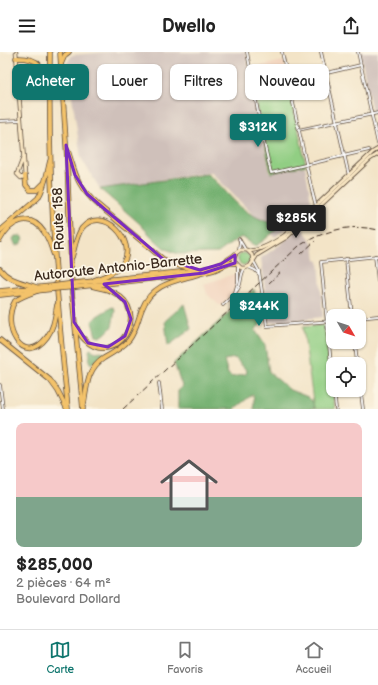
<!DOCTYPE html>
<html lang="fr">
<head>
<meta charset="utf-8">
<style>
  body { margin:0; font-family:"Balsamiq Sans",sans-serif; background:#f2f2f2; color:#222; height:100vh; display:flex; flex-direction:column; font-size:15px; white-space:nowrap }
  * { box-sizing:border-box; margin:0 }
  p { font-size:13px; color:#767676 }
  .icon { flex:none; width:22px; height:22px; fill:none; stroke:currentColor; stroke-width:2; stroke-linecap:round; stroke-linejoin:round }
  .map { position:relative; height:357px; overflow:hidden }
  .panel { display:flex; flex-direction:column; background:#fff; flex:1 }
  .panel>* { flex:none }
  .hud { position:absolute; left:12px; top:12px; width:354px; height:36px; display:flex; gap:8px }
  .needle { width:26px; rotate:129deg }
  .tools { position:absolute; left:326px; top:257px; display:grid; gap:8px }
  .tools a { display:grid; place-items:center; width:40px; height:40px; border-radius:8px; background:#fff; box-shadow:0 1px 3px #0004; font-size:20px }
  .price { position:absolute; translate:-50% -34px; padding:0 9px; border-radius:4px; background:#0f766e; color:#fff; font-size:13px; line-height:26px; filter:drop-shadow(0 1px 2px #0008) }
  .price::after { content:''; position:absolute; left:50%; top:24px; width:12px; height:9px; margin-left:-6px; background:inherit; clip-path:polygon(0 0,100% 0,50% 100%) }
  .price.current { background:#222; color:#fff }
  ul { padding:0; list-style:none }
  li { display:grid; align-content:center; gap:8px; height:212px; padding:0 16px }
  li+li { border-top:1px solid #e0e0e0 }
  li span { display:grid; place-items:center; height:124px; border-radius:8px; color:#555 }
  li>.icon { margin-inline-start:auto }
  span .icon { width:72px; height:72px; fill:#fffc; stroke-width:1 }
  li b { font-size:17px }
  .pill { padding:0 14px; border-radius:8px; background:#fff; box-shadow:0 1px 3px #0004; font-size:14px; line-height:36px }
  .pill.current { background:#0f766e; color:#fff }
  header { display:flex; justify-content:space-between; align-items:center; height:52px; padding:0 16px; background:#fff; font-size:18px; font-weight:800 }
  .dock { display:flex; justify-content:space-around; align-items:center; height:56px; border-top:1px solid #e0e0e0; background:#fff; font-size:11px; color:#767676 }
  .dock a { display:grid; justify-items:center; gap:2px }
  .dock .current { color:#0f766e }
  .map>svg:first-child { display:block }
</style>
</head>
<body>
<header><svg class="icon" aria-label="menu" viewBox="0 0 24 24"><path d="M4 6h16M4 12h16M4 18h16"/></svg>Dwello<svg class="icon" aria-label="share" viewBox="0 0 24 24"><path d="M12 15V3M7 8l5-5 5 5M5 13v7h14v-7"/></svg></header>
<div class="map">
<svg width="378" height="357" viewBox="0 0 378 357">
  <rect width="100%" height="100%" fill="#fcf5e5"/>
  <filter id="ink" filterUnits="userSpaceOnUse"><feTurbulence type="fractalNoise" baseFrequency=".025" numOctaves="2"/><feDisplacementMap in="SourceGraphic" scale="8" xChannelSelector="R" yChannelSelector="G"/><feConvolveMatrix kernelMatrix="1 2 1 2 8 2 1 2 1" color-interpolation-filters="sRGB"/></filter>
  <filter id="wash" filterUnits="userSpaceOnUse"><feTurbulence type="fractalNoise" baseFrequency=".012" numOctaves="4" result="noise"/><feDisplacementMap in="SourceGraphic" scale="16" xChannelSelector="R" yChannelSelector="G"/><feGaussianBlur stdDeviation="0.9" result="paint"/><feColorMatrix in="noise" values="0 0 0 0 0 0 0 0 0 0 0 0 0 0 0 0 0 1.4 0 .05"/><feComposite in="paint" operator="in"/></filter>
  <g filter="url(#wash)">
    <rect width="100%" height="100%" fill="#f3e4c7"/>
    <g fill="#f2d4be">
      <path d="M 284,9 L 288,30 L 254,38 L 250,16 Z"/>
      <path d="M 237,221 L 237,230 L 233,241 L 220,254 L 218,252 L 207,242 L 204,232 Z"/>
    </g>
    <g fill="#cfc0ba">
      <path d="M 107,0 L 246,0 L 270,121 L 305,114 L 312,154 L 275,185 L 211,120 L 100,137 L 81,106 L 67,11 L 72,3 Z"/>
      <path d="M 360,0 L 378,0 L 378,59 L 372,60 Z"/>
      <path d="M 302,175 L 314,193 L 316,208 L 319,209 L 323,265 L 269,271 L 261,206 L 281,192 Z"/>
    </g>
    <g fill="#91ce83" stroke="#667c50">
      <path d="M 288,30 L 306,113 L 271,121 L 254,38 Z"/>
      <circle cx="244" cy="207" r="6"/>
      <path d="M 324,273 L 335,357 L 314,357 L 303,275 Z"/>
    </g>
    <g fill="#74b171" stroke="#586e48" fill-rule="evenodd">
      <path d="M 207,122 C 223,133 231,149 246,159 C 256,166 269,171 281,174 L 263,189 L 255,194 L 242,185 L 236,188 L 218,201 L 178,202 L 164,196 L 152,185 L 139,171 L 100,137 Z"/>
      <path d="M 15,184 L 21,184 L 23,186 L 22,191 L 16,194 L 13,187 Z"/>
      <path d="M 254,237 L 261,272 L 255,278 L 265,293 L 269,320 L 290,338 L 308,345 L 313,350 L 314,357 L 253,357 L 254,350 L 253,342 L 234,357 L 178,357 L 178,339 L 182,334 L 174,311 ZM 235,306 L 247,319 L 246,322 L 232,325 L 228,322 L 224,308 Z"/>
      <path d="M 184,252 L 191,277 L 168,294 L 165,269 Z"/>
      <path d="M 112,255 L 114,256 L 115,258 L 112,275 L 105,282 L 100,285 L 96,284 L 92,270 L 97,264 Z"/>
      <path d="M 90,297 L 96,300 L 101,299 L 106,301 L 91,312 L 89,309 L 90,303 L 89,299 Z"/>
    </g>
  </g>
  <g filter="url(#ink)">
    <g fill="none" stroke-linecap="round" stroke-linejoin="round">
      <defs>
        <g id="street">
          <path d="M 247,0 L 262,82 L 271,121 L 369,98"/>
          <path d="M 282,0 L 312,139 L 316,154"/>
          <path d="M 321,0 L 349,124"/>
          <path d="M 358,0 L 378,92"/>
          <path d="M 254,38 L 361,13"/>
          <path d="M 0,69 L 20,68"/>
          <path d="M 298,78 L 378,61"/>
          <path d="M 239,187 L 245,197"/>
          <path d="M 239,198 L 240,189"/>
          <path d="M 375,204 L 378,229"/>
          <path d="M 346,207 L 352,264"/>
          <path d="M 254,210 L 259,219 L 267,274 L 333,269"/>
          <path d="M 248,215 L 255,218 L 259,222"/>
          <path d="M 235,240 L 238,230 L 238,214"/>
          <path d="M 223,253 C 228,248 236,242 239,235 C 242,229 240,222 245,216"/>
          <path d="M 359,266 L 378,264"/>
          <path d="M 355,290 L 357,312"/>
          <path d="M 359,326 L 363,357"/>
          <path d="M 159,331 L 162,357"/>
          <path d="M 0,333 L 3,357"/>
          <path d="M 333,333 L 321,210 L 378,204"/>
          <path d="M 334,338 L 336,357"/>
        </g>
        <g id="secondary">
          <path d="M 16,0 L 25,124 L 21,126 L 17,122 L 23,106"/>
          <path d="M 249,199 C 261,198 275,190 285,183 L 373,100 L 378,97"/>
          <path d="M 253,210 L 252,203 L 247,198 L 240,198 L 235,202 L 234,209 L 241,216 L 245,216 L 250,214 L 257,203 L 287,185 L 370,107 L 378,102"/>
        </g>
        <g id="highway">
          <path d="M 50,0 C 48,118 55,239 68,357"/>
          <path d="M 60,0 L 67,106 L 72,241 L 83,357"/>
          <path d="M 16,6 C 44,5 43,18 48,41"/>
          <path d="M 61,12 L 65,3 L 69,0"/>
          <path d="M 68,99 C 76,123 77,134 97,152 L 163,207 L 176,213 L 200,218"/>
          <path d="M 25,124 L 26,133 L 30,138 L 37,138 L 43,132"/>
          <path d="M 0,179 L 38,146 C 45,135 47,121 50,109"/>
          <path d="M 0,188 C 10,169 30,159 44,180 C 49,187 51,195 54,203"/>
          <path d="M 72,205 C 75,195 76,184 82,176 C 102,152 138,189 123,211 C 116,221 104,224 94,228"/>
          <path d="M 0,217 C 9,229 22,230 36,235"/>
          <path d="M 198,222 L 214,218 L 230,211 L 235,211"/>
          <path d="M 76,231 L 200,218 L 221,212 L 235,203"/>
          <path d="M 76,235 L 187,223"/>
          <path d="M 40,238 C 32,241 22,244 15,249 C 0,274 23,317 47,285 C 54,276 55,264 57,253"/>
          <path d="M 0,239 L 53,234"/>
          <path d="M 0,243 L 53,237"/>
          <path d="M 75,272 C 78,278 80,284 85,288 C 115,317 154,261 113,240 C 107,237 99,236 92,234"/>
          <path d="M 0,288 L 50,328 L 58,339 L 67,357"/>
          <path d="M 84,352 C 87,334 87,317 104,306 C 113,301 122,296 129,288 C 136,279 138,267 142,257 C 152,231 176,229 199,222"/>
        </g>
      </defs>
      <use href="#street" stroke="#574637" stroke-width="3.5"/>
      <use href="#secondary" stroke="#574637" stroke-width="4.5"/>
      <use href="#highway" stroke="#574637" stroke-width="5.5"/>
      <use href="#street" stroke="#fff" stroke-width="2"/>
      <use href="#secondary" stroke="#fae7c3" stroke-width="3"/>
      <use href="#highway" stroke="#f3c26a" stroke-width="4"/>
      <g stroke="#3b2a1e" stroke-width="1" stroke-dasharray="6 3" stroke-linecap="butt">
        <path d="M 301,202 L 315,189"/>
        <path d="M 269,231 L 283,218"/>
        <path d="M 123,357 L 299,194 C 323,179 350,171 378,178"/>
      </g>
      <defs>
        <g id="highway-bridge">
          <path d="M 53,234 L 76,231"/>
          <path d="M 53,237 L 76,235"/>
        </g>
      </defs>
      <use href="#highway-bridge" stroke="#574637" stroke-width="5.5" stroke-linecap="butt"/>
      <use href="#highway-bridge" stroke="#f3c26a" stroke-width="4"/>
    </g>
  </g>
  <path fill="none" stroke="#7b2cbf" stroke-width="3" stroke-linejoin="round" d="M 66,93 L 75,123 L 87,142 L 163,207 L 200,218 L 221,212 L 235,203 L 235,211 L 204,221 L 104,232 L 125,250 L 131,267 L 125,284 L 108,295 L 88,291 L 74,270 Z"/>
  <g text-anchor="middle" stroke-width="3.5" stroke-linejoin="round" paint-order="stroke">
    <g font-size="14" fill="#3b2a1e" stroke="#fcf5e5">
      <text transform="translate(58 167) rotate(-92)" y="5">Route 158</text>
      <text transform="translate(118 215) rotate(-6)" y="5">Autoroute Antonio-Barrette</text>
    </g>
  </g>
</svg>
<div class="tools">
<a><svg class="needle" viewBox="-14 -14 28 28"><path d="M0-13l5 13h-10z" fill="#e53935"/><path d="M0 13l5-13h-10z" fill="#767676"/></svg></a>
<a><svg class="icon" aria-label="locate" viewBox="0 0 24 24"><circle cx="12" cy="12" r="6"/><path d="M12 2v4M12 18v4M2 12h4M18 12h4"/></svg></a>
</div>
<b class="price" style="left:258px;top:96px">$312K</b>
<b class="price current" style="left:296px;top:187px">$285K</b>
<b class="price" style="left:259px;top:275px">$244K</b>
<div class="hud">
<a class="pill current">Acheter</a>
<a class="pill">Louer</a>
<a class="pill">Filtres</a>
<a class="pill">Nouveau</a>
</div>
</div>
<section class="panel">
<ul>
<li><span style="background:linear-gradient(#f6c9c9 60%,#7fa58c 0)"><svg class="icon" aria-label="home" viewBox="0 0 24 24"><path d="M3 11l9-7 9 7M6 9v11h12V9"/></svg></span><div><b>$285,000</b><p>2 pièces · 64 m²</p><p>Boulevard Dollard</p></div></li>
</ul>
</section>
<nav class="dock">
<a class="current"><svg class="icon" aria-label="map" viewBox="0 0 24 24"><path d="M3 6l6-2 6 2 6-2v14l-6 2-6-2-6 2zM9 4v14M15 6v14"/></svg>Carte</a>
<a><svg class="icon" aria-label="saved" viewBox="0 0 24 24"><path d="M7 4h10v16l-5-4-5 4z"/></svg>Favoris</a>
<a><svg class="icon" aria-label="home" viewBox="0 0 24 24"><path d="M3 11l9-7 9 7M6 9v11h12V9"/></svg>Accueil</a>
</nav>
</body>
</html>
